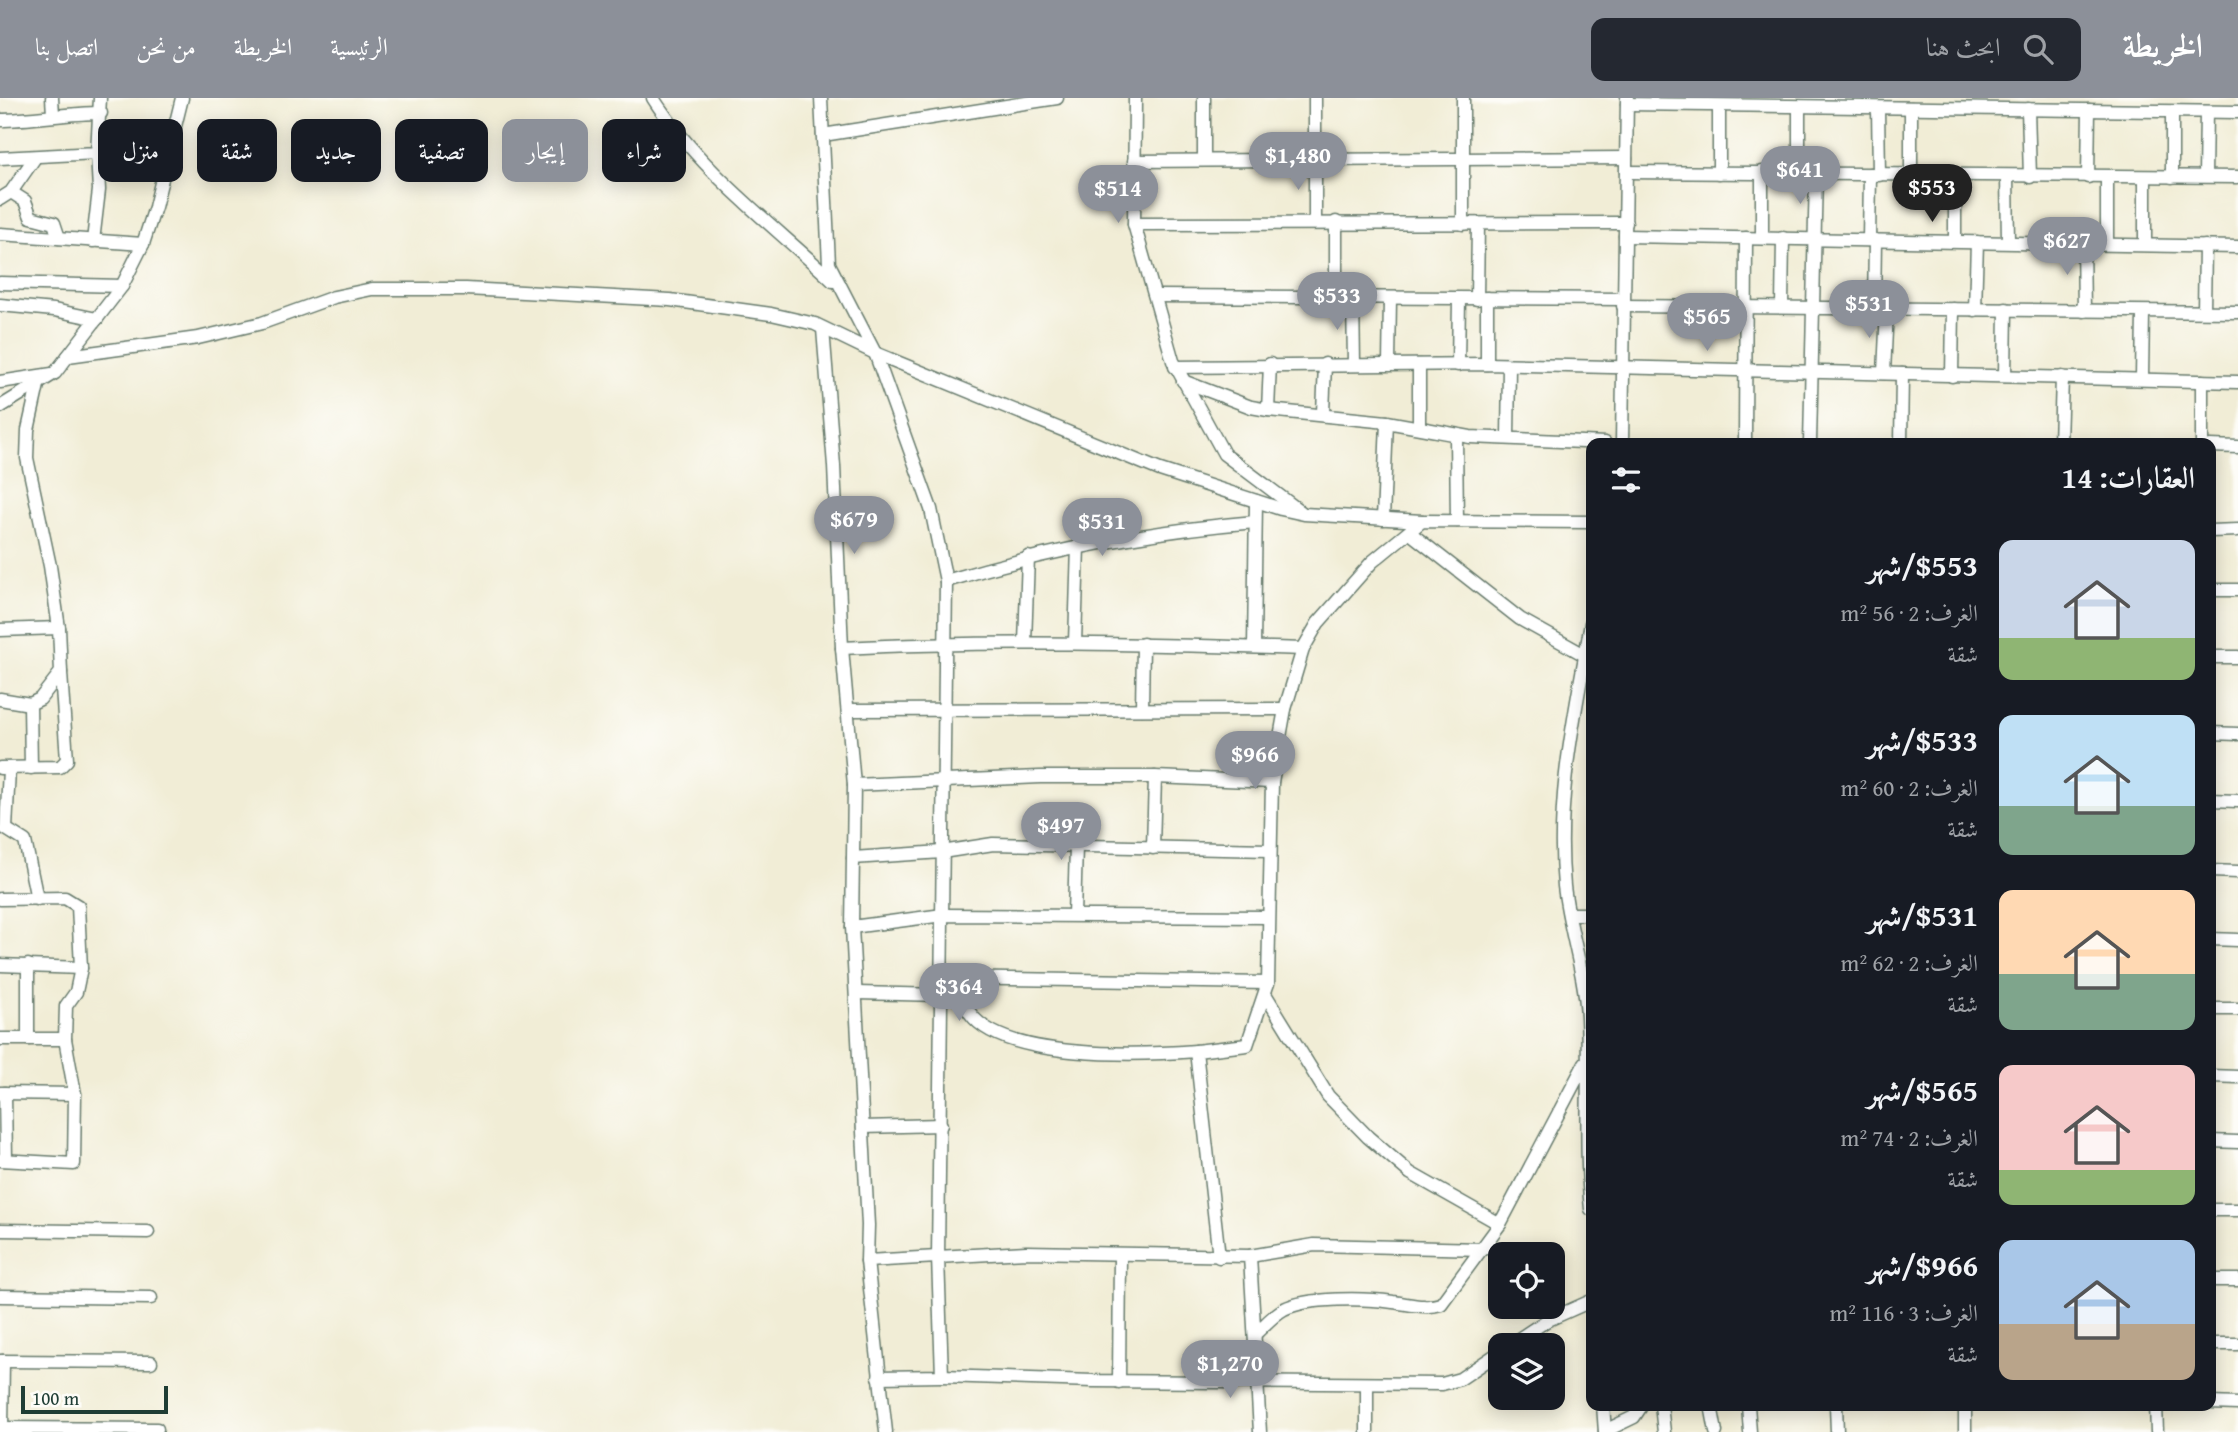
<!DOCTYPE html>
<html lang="ar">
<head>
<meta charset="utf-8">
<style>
  body { margin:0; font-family:"Gentium Book Plus",Amiri,serif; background:#242831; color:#f1f3f6; direction:rtl; height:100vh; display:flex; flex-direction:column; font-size:26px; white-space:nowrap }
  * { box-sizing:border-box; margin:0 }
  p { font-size:23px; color:#9ea1a6 }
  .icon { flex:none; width:38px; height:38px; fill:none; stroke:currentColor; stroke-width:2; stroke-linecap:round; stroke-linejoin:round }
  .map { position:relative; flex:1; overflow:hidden; direction:ltr }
  .details { position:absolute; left:1586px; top:340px; width:630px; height:973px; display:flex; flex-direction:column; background:#171b24; border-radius:14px; box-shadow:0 4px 18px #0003; direction:rtl }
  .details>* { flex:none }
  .hud { position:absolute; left:21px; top:21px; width:665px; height:63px; direction:rtl; display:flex; gap:14px }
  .controls { position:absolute; left:1488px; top:1144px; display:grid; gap:14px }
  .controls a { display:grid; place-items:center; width:77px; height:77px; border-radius:14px; background:#171b24; box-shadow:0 4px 18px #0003; font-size:35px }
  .scale { position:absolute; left:21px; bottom:18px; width:147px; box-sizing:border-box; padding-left:7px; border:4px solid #1f3d34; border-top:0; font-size:19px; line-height:24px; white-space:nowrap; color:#1f3d34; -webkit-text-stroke:5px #fdfcf7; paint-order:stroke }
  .price { position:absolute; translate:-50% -60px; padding:0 16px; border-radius:24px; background:#8c9099; color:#fff; font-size:23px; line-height:46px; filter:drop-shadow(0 2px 4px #0008) }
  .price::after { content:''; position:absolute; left:50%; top:42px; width:21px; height:16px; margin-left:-10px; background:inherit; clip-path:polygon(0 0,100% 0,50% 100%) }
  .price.current { background:#222; color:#fff }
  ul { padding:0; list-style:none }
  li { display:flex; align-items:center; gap:21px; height:175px; padding:0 21px }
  li span { display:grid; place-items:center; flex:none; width:196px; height:140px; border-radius:14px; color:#555 }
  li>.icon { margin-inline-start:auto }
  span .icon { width:84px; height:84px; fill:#fffc; stroke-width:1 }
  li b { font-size:30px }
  h2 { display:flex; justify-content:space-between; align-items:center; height:84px; padding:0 21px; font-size:30px }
  .pill { padding:0 24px; border-radius:14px; background:#171b24; box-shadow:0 4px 18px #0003; font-size:24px; line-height:63px }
  .pill.current { background:#8c9099; color:#fff }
  header { display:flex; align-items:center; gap:42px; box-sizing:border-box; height:98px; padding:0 35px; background:#8c9099; color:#fff }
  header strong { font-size:33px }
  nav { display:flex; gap:38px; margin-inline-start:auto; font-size:24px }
  .search { width:490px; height:63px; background:#242831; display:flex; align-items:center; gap:18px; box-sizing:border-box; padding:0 24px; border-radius:14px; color:#9ea1a6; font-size:26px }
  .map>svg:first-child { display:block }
</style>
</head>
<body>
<header>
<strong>الخريطة</strong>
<div class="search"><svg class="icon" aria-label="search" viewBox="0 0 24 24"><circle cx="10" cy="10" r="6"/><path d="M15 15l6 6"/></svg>ابحث هنا</div>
<nav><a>الرئيسية</a><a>الخريطة</a><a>من نحن</a><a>اتصل بنا</a></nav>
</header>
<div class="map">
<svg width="2238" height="1334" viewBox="0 0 2238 1334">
  <rect width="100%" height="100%" fill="#fdfcf7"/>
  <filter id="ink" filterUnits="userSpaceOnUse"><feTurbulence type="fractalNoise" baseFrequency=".0143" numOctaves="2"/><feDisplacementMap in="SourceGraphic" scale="14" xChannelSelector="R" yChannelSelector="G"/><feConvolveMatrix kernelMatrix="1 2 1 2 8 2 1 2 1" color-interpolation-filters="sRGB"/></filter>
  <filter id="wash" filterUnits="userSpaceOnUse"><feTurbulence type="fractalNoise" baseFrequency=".00686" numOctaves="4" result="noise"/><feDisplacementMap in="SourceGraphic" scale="28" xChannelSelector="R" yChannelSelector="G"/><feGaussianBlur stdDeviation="1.57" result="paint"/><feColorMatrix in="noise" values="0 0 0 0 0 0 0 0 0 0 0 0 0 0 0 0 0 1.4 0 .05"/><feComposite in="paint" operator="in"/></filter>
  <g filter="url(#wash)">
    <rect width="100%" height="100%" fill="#f1edd6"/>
  </g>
  <g filter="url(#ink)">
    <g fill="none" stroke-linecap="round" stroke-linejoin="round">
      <defs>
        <g id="minor">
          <path d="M 52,0 L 53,16"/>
          <path d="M 653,0 C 699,72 771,125 833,183"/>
          <path d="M 821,0 L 829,166 L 875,255 L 931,411 L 946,483 L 938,1159 L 942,1278 L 879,1279"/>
          <path d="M 1135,0 L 1134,126 L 1173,263 L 1224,356 L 1301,414"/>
          <path d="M 1204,0 L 1204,62"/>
          <path d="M 1315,0 L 1315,124"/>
          <path d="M 1463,0 L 1463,126"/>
          <path d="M 1627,6 L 2238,14"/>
          <path d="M 1799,10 L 1799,74"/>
          <path d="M 1878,10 L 1879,77"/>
          <path d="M 1911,10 L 1911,78"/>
          <path d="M 2028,11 L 2030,79"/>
          <path d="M 0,22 C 34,22 66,15 101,15"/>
          <path d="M 823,37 L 1057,0"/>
          <path d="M 0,60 L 97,55 L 100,0"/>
          <path d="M 1134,63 L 1626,60"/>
          <path d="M 1626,74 L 2238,79"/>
          <path d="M 1719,75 L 1719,8"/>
          <path d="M 2007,78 L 2008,143"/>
          <path d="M 2205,78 L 2206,14"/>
          <path d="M 1955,79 L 1955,143"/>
          <path d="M 2088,79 L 2089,12"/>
          <path d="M 2172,79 L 2172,14"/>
          <path d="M 2107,81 L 2107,146"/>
          <path d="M 11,94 L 25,103 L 31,119 L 54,125 L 59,140"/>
          <path d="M 0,101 L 11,94 L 34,61"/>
          <path d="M 1336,124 L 1336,200"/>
          <path d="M 1134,126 L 1626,125"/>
          <path d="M 0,136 L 143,146"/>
          <path d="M 1625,138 L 2238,149"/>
          <path d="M 1762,140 L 1762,74"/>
          <path d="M 1869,142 L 1870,76"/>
          <path d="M 93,143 L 99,92 L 97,55"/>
          <path d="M 2083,145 L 2084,213"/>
          <path d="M 2145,146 L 2145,80"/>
          <path d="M 0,185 L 122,188"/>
          <path d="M 1156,198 L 1623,201"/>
          <path d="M 1353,200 L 1354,266"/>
          <path d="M 1487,200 L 1487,266"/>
          <path d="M 1477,201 L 1478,126"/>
          <path d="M 0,207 L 54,212 L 97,221"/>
          <path d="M 1623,208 L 2238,214"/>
          <path d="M 1782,209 L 1783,140"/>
          <path d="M 1874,210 L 1875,142"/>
          <path d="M 1975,212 L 1977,144"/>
          <path d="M 2204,213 L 2205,148"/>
          <path d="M 823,231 L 834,368 L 842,550 L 854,687 L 852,829 L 868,1127 L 867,1163 L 886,1334"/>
          <path d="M 68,258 L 198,240 L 262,225 L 334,199 L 372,191 L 466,191 L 670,202 L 771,216 L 815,226 L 875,255 L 1160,372 L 1281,411 L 1304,416 L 1422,423"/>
          <path d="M 1389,266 L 1390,200"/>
          <path d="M 1458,267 L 1459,201"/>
          <path d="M 1175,269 L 1487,266 L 2238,284"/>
          <path d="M 1884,275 L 1887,211"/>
          <path d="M 1952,278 L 1953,211"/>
          <path d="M 2005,278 L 2006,211"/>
          <path d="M 2142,280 L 2143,215"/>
          <path d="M 1183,283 L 1251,309 L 1268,312 L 1387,324 L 1470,339 L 1605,345"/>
          <path d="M 2202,283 L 2202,345"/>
          <path d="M 0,284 L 52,276"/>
          <path d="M 0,309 L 55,275 L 122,188 L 143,146 L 155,109 L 182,0"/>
          <path d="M 1268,312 L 1270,266"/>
          <path d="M 1323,315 L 1325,266"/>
          <path d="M 1419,329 L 1419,267"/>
          <path d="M 1456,338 L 1457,423"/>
          <path d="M 1508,340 L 1509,268"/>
          <path d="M 1622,345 L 1627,0"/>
          <path d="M 1745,345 L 1746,140"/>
          <path d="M 1810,345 L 1816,75"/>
          <path d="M 1901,345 L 1902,276"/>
          <path d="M 2060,345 L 2062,279"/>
          <path d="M 2210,348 L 2238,349"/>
          <path d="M 1383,421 L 1387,324"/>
          <path d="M 2210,433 L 2238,432"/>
          <path d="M 1409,434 L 1520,521 L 1590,560"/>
          <path d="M 946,483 C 1048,452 1149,433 1255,424"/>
          <path d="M 2210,492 L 2238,492"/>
          <path d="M 1591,525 C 1576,612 1555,699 1564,788 C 1569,832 1585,875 1587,919 C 1590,983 1584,1047 1591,1111"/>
          <path d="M 0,532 L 59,530"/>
          <path d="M 1025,545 L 1028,459"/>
          <path d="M 1075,545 L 1078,448"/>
          <path d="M 1254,549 L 1256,403"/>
          <path d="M 842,550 C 995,542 1149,546 1303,551"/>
          <path d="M 2210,559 L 2238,559"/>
          <path d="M 0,601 L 30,606"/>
          <path d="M 1142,611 L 1143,546"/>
          <path d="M 849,612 L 1285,611"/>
          <path d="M 2210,635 L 2238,636"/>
          <path d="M 0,670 L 60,669 L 67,662 L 61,575"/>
          <path d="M 31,670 L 30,606 L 40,601 L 61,574 L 59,530 L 50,468 L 27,360 L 28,332 L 38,287"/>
          <path d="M 9,671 L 6,731 L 25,743 L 37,801"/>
          <path d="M 854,687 L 1040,679 L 1155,679 L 1272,684"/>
          <path d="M 2210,702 L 2238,703"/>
          <path d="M 1153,750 L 1155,679"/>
          <path d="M 853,760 L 942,754 L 993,746 L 1269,752"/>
          <path d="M 2210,773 L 2238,774"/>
          <path d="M 0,801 L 65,800 L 78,808 L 81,870 L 76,894 L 66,908 L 65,941 L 75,996 L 74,1066 L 0,1062"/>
          <path d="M 1569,816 L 1591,816"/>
          <path d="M 1074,817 L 1076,748"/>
          <path d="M 852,829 L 943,817 L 1268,819"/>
          <path d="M 2210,841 L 2238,842"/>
          <path d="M 0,867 L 81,870"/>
          <path d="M 942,880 L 1268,885"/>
          <path d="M 954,881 C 959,891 963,905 970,915 C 1003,963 1144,957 1196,953"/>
          <path d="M 857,895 L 942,897"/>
          <path d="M 1265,896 L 1328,998 L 1368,1039 L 1410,1075 L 1500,1126"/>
          <path d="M 2210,911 L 2238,911"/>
          <path d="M 0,941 L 65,941"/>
          <path d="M 28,941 L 28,867"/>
          <path d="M 2210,978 L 2238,979"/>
          <path d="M 0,995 L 75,996"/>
          <path d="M 5,995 L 6,1062"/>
          <path d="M 863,1029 L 941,1027"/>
          <path d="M 2210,1043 L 2238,1044"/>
          <path d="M 2210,1112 L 2238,1112"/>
          <path d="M 0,1132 L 148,1134"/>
          <path d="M 1250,1158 L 1314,1147 L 1483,1151"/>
          <path d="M 1219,1159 L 1196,953 L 1247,947 L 1268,885 L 1272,684 L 1285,611 L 1303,551 L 1318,525 L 1372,464 L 1422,423 L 1591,424"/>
          <path d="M 867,1163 L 1026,1154 L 1250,1158 L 1260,1334"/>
          <path d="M 2210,1182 L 2238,1182"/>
          <path d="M 0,1198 L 151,1200"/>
          <path d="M 1255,1236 C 1264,1228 1273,1217 1284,1211 C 1308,1199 1366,1200 1393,1204 C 1410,1206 1425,1211 1441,1206 L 1500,1126 L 1585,965"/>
          <path d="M 2210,1246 L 2238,1246"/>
          <path d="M 1508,1248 L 1546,1223 L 1591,1203"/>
          <path d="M 0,1263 L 151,1264"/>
          <path d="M 942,1278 L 1093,1283 L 1442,1286 L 1460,1281 L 1500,1254"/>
          <path d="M 1119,1284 L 1120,1157"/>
          <path d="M 2210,1305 L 2238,1306"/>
          <path d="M 1603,1307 L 1605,1334"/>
          <path d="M 1661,1307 L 1664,1334"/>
          <path d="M 1711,1307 L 1716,1334"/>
          <path d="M 1748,1307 L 1750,1334"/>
          <path d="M 1836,1307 L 1837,1334"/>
          <path d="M 1965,1307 L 1965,1334"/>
          <path d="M 2156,1307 L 2157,1334"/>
          <path d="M 0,1330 L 157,1331"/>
          <path d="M 2,1330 L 3,1263"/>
          <path d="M 1605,1333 L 1634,1319 L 1642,1307"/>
          <path d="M 1367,1334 L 1367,1286"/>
        </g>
      </defs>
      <use href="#minor" stroke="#687b6d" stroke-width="15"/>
      <use href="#minor" stroke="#fff" stroke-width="12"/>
    </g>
  </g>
</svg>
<div class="controls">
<a><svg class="icon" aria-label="locate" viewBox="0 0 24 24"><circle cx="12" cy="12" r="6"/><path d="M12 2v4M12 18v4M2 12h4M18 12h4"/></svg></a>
<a><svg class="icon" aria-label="layers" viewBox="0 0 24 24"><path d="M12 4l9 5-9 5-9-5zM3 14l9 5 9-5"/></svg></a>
</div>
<div class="scale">100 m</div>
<b class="price" style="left:1298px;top:94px">$1,480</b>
<b class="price" style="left:1800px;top:108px">$641</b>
<b class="price current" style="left:1932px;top:126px">$553</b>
<b class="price" style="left:1118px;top:127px">$514</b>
<b class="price" style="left:2067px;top:179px">$627</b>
<b class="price" style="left:1337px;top:234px">$533</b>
<b class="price" style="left:1869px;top:242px">$531</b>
<b class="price" style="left:1707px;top:255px">$565</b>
<b class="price" style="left:854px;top:458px">$679</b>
<b class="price" style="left:1102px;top:460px">$531</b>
<b class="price" style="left:1255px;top:693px">$966</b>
<b class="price" style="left:1061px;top:764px">$497</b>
<b class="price" style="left:959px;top:925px">$364</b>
<b class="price" style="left:1230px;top:1302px">$1,270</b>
<div class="hud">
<a class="pill">شراء</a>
<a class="pill current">إيجار</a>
<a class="pill">تصفية</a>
<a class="pill">جديد</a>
<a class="pill">شقة</a>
<a class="pill">منزل</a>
</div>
<section class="details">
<h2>العقارات: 14<svg class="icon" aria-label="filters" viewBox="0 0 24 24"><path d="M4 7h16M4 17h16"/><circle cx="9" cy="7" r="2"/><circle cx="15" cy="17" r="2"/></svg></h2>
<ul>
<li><span style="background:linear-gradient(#c9d6e8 70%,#8fb573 0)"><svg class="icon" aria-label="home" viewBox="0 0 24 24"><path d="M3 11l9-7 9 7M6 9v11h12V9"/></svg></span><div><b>$553/شهر</b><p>الغرف: 2 · 56 m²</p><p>شقة</p></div></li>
<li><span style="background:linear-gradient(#bfe0f5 65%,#7fa58c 0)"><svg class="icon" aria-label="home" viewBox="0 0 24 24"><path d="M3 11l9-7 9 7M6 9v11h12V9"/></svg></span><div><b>$533/شهر</b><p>الغرف: 2 · 60 m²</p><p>شقة</p></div></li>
<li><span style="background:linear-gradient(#ffd9b3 60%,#7fa58c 0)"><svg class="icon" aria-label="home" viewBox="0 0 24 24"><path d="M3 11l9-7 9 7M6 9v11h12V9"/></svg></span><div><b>$531/شهر</b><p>الغرف: 2 · 62 m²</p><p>شقة</p></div></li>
<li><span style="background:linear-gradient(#f6c9c9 75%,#8fb573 0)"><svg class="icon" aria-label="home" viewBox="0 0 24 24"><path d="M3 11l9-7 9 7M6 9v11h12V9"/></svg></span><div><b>$565/شهر</b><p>الغرف: 2 · 74 m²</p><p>شقة</p></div></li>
<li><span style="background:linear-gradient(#a9c7e8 60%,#b9a48a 0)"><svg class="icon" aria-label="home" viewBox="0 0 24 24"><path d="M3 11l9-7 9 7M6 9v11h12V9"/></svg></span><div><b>$966/شهر</b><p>الغرف: 3 · 116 m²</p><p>شقة</p></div></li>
</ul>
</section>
</div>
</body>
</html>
